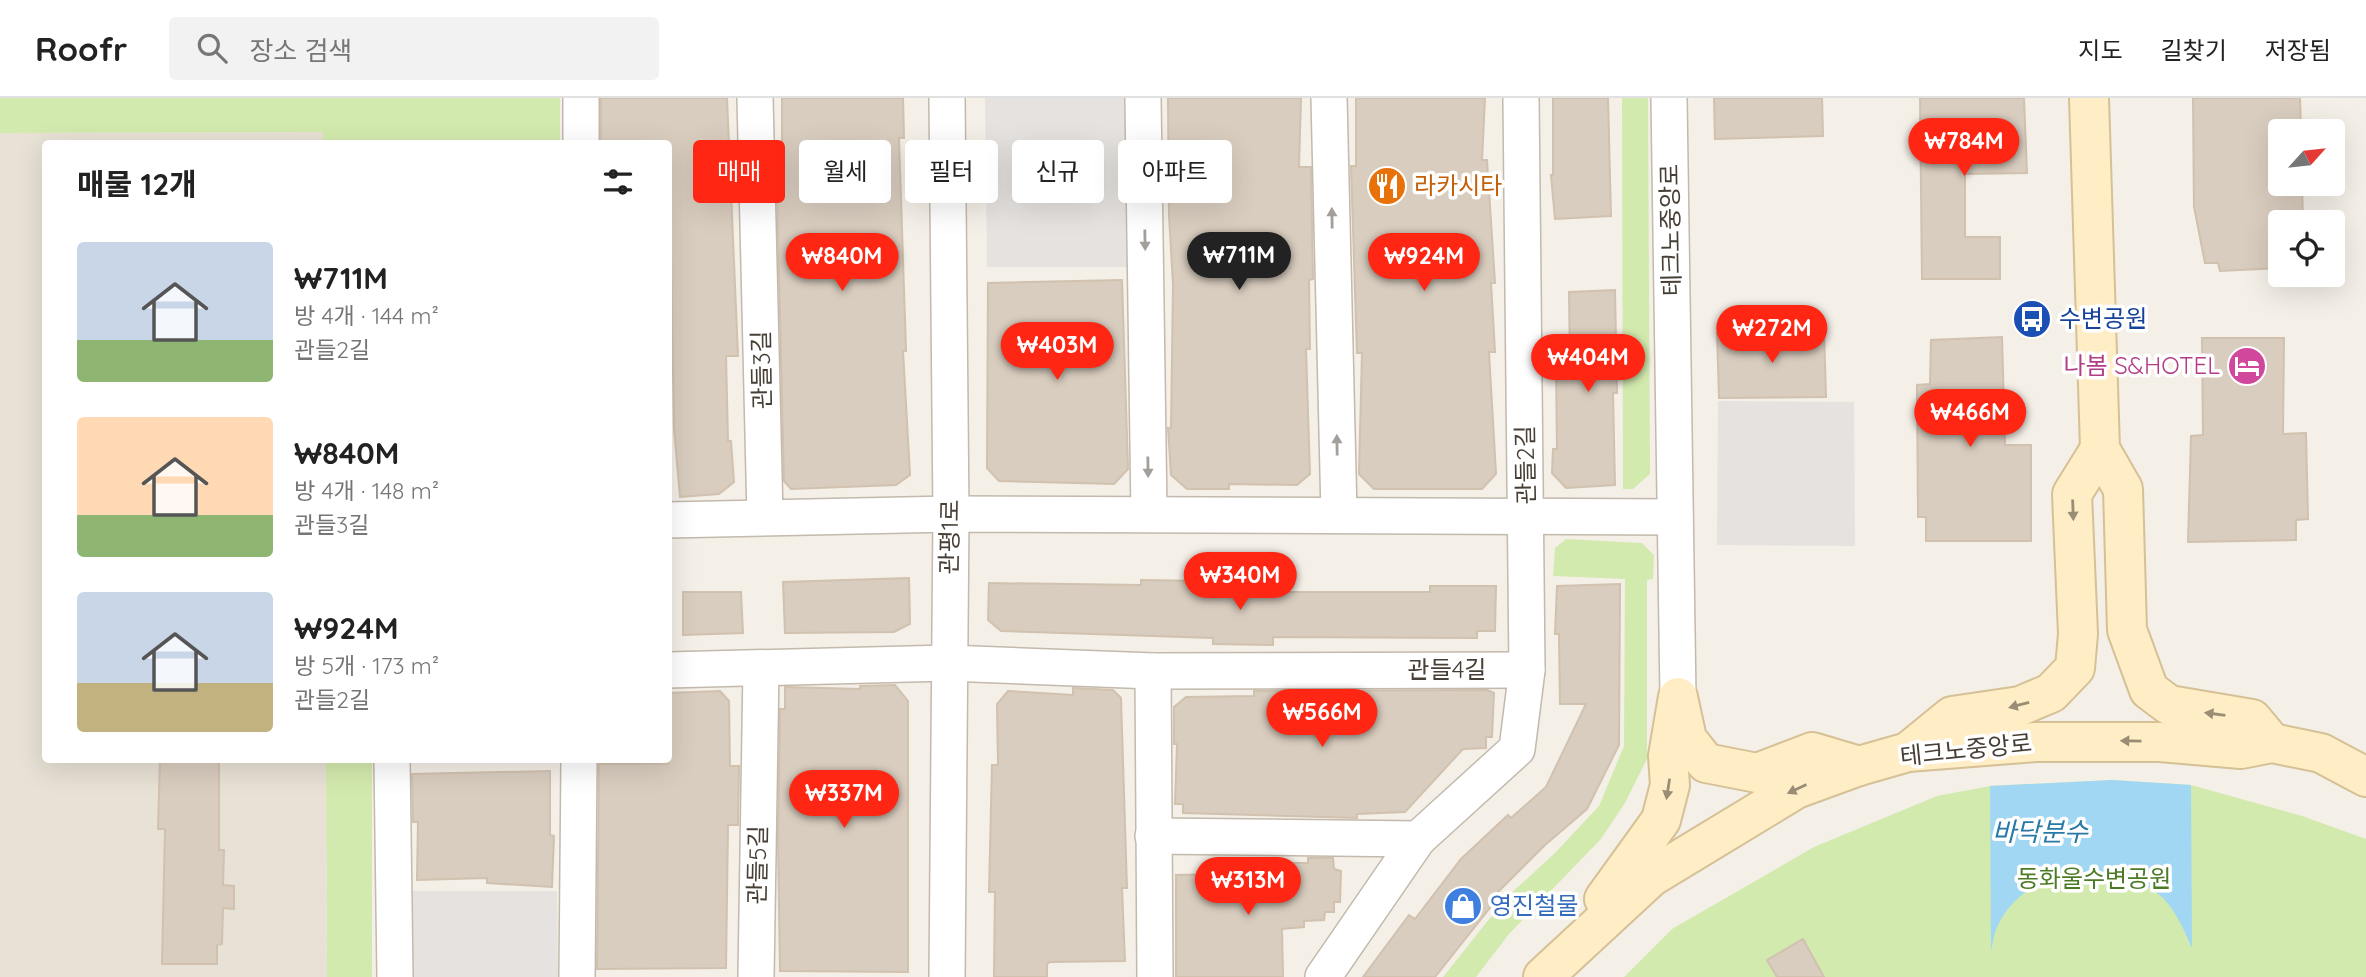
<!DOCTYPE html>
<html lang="ko">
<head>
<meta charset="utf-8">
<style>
  body { margin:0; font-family:Quicksand,"Noto Sans KR",sans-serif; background:#f2f2f2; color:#222; height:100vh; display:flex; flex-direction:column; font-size:26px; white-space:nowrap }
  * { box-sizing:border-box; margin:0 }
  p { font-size:23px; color:#767676 }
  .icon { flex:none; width:38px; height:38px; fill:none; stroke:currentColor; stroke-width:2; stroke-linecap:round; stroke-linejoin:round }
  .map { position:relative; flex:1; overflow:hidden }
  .sheet { position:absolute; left:42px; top:42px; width:630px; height:623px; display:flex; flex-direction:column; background:#fff; border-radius:7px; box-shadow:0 7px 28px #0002 }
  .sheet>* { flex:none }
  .top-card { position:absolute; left:693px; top:42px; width:665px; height:63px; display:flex; gap:14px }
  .needle { width:46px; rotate:63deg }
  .tools { position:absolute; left:2268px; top:21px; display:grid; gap:14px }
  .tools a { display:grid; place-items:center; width:77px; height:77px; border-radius:7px; background:#fff; box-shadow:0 7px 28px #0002; font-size:35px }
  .price { position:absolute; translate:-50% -60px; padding:0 16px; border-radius:24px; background:#ff2713; color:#fff; font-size:23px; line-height:46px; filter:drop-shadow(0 2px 4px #0008) }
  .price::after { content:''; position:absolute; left:50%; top:42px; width:21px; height:16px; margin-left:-10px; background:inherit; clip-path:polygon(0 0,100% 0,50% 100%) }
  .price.active { background:#222; color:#fff }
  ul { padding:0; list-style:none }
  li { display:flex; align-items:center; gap:21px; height:175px; padding:0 35px }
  li span { display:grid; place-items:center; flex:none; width:196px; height:140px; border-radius:7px; color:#555 }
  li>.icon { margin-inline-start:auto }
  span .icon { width:84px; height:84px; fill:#fffc; stroke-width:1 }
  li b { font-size:30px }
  h2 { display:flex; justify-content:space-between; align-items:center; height:84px; padding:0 35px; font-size:30px }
  .tag { padding:0 24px; border-radius:7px; background:#fff; box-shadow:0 7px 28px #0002; font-size:24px; line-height:63px }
  .tag.active { background:#ff2713; color:#fff }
  header { display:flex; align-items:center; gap:42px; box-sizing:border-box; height:98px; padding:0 35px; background:#fff; border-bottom:2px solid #e0e0e0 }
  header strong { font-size:33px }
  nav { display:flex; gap:38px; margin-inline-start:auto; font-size:24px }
  .search { width:490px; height:63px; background:#f2f2f2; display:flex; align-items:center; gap:18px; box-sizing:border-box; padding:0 24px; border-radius:7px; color:#767676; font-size:26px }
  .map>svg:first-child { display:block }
</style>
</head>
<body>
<header>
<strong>Roofr</strong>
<div class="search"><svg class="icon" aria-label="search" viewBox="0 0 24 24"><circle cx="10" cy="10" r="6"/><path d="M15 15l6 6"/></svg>장소 검색</div>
<nav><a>지도</a><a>길찾기</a><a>저장됨</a></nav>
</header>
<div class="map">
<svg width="2366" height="879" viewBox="0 0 2366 879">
  <rect width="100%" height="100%" fill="#f4efe7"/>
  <path fill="#e8e1d5" d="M 323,34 L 323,46 L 46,46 L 46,662 L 326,662 L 327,879 L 0,879 L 0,35 Z"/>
  <g fill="#d3eaae">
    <path d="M 0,0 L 560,0 L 560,45 L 323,46 L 323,34 L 0,35 Z"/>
    <path d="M 1622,0 L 1648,0 L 1650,376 L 1633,391 L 1623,391 Z"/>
    <path d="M 1566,441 L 1642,445 L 1654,457 L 1653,481 L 1647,482 L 1647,661 L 1625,705 L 1601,741 L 1509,836 L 1476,879 L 1443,879 L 1506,800 L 1556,754 L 1599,708 L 1624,648 L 1625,481 L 1553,478 L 1555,450 Z"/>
    <path d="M 326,662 L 372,662 L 372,879 L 327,879 Z"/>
    <path d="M 2112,682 L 2191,687 L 2302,718 L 2366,741 L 2366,879 L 1624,879 L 1672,831 L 1814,749 L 1937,698 L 1990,688 Z"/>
  </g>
  <g fill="#e5e2df">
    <path d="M 985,0 L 1127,0 L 1130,169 L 987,169 Z"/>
    <path d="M 1718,303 L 1854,304 L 1855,448 L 1717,447 Z"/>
    <path d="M 409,793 L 557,793 L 558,879 L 410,879 Z"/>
  </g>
  <path fill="#a1d7f3" d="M 2112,682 L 2191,687 L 2192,850 C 2183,830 2173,805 2154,793 C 2105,761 2025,770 1998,827 C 1994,835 1993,845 1991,853 L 1990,688 Z"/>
  <g fill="#d9cdbf" stroke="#d1c1af" stroke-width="2">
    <path d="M 601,0 L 727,0 L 738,258 L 726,258 L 728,343 L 731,343 L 734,384 L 719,396 L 680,399 L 674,331 L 669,44 L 601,46 Z"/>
    <path d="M 782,0 L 903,0 L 904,40 L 899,40 L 906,253 L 903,253 L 910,377 L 896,387 L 791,391 L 784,383 L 777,93 L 778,56 L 782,56 Z"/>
    <path d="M 1168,0 L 1301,0 L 1299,69 L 1311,69 L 1313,181 L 1309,182 L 1310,251 L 1306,251 L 1310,376 L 1297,387 L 1229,386 L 1229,391 L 1187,391 L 1171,377 L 1168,330 L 1171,330 L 1173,187 L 1169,117 Z"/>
    <path d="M 1356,0 L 1485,0 L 1482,62 L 1487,62 L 1495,185 L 1491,185 L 1495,254 L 1489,254 L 1496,376 L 1482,391 L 1374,391 L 1359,376 L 1362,255 L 1357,255 L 1351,68 L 1356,68 Z"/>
    <path d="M 1553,0 L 1608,0 L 1611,118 L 1555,121 L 1551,77 L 1553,77 Z"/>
    <path d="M 1714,0 L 1822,0 L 1823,38 L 1715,41 Z"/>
    <path d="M 1920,0 L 2024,0 L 2027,75 L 1965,76 L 1965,139 L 2000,139 L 2000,181 L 1922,181 Z"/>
    <path d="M 2193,0 L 2300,0 L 2301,33 L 2280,33 L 2280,86 L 2302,86 L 2303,124 L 2280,124 L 2280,170 L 2220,173 L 2218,165 L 2205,165 L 2194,109 Z"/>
    <path d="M 1122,182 L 1128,371 L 1114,386 L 999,383 L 987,370 L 988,185 Z"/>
    <path d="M 1615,192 L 1617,295 L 1613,295 L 1615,387 L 1566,390 L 1552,375 L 1553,351 L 1557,351 L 1556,269 L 1570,268 L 1569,194 Z"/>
    <path d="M 1824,233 L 1826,299 L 1719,300 L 1717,235 Z"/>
    <path d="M 2002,239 L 2005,347 L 2031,347 L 2031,443 L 1926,443 L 1926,419 L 1918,419 L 1917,287 L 1930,286 L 1931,242 Z"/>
    <path d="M 2202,240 L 2284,240 L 2283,336 L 2306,335 L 2308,421 L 2296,422 L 2296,442 L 2188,444 L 2191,338 L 2203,337 Z"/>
    <path d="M 909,480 L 910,526 L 894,534 L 785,535 L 783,484 Z"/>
    <path d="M 1141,482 L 1203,483 L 1203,494 L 1430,494 L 1430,488 L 1496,488 L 1495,533 L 1477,533 L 1477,540 L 1273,539 L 1273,547 L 1213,546 L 1213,540 L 1001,533 L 988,522 L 989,485 L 1141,487 Z"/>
    <path d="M 1620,486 L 1619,647 L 1587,711 L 1545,747 L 1489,803 L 1493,806 L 1435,879 L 1363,879 L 1409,817 L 1415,821 L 1461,761 L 1508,717 L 1511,720 L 1546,689 L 1586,606 L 1560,606 L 1559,536 L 1555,536 L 1557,488 Z"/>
    <path d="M 683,494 L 741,494 L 743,535 L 683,537 Z"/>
    <path d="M 895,587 L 908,603 L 908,874 L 780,873 L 778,743 L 780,611 L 785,611 L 785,589 L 860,591 L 860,588 Z"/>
    <path d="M 1073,590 L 1113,592 L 1121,600 L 1127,790 L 1122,790 L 1125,863 L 1050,864 L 1047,866 L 1047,879 L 994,879 L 995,794 L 989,794 L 992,667 L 998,667 L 997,606 L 1008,593 L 1073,597 Z"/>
    <path d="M 1487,592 L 1494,595 L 1492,639 L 1486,639 L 1486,650 L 1463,651 L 1405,714 L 1357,716 L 1357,720 L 1183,715 L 1183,706 L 1175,706 L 1177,646 L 1174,646 L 1174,609 L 1186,599 L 1254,598 L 1254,593 Z"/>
    <path d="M 720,593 L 729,603 L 730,668 L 739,668 L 738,727 L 728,727 L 726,870 L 597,871 L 599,666 L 668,666 L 668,595 Z"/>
    <path d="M 160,662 L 219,662 L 219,752 L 224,752 L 223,787 L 234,788 L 234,811 L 223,810 L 222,846 L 217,847 L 217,866 L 162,866 L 165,731 L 158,731 Z"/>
    <path d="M 550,673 L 550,737 L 554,738 L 552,789 L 487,785 L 487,780 L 417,782 L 418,724 L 413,724 L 412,676 Z"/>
    <path d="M 1308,760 L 1333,760 L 1334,771 L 1341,773 L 1340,804 L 1334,804 L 1334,814 L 1325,814 L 1324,822 L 1304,823 L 1304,829 L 1282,831 L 1283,879 L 1176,879 L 1176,777 L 1225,776 L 1225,770 L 1287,771 L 1287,765 L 1308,765 Z"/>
    <path d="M 1803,841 L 1824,879 L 1777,879 L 1767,862 Z"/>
  </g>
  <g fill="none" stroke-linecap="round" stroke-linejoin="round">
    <defs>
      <g id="street">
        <path d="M 755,0 L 765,419"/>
        <path d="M 1143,0 L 1149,416"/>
        <path d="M 1329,0 L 1339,416"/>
        <path d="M 1669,0 L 1678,599"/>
        <path d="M 581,46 L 581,0"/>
        <path d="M 668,422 L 951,416 L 1675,419"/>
        <path d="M 668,572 L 948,565 L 1153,573 L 1527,572"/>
        <path d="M 1153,573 L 1155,879"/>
        <path d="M 392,662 L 395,879"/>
        <path d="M 1153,738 L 1418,741"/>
        <path d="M 577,879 L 579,662"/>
        <path d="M 756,879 L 761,570"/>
        <path d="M 947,879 L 951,416 L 947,0"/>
        <path d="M 1323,879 L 1418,741 L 1517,651 L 1527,572 L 1521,0"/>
      </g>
      <g id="secondary">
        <path d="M 2089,0 L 2100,351 L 2123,391 L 2127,532 L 2149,592 L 2169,607 L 2252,621 L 2272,645"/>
        <path d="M 1679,604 L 1687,641 L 1706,665 L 1757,675 L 1812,654 L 1859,668"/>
        <path d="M 1908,654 L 1952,618 L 2020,608 L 2051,595 L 2075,570 L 2078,536 L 2072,396 L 2100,351"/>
        <path d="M 1604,801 L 1661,722 L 1670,687 L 1668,658 L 1678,599"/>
        <path d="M 1543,879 L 1651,779 L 1796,691 L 1859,668 L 1908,654 L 2036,644 L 2160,644 L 2241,651 L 2272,645 L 2321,655 L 2366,679"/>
      </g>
    </defs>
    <use href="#street" stroke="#c3b9ac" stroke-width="38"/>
    <use href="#secondary" stroke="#d6c095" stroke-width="42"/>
    <use href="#street" stroke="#fff" stroke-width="35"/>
    <use href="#secondary" stroke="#ffedc6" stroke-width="38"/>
  </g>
  <defs><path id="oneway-solid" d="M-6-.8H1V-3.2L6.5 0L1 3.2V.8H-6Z" transform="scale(1.75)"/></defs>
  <g fill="#a39f9a">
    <use href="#oneway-solid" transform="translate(1332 120) rotate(-91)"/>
    <use href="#oneway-solid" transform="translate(1145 142) rotate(89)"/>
    <use href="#oneway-solid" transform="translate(1337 347) rotate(-91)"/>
    <use href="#oneway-solid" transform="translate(1148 369) rotate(89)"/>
  </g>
  <g fill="#9a8d76">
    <use href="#oneway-solid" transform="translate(2073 412) rotate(88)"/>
    <use href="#oneway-solid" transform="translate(2019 607) rotate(165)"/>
    <use href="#oneway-solid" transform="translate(2215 616) rotate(-172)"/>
    <use href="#oneway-solid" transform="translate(2131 643) rotate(-179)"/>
    <use href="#oneway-solid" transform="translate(1668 691) rotate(99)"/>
    <use href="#oneway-solid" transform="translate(1797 691) rotate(155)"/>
  </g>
  <defs>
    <symbol id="restaurant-disc" viewBox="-11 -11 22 22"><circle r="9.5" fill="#e8710a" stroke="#fff"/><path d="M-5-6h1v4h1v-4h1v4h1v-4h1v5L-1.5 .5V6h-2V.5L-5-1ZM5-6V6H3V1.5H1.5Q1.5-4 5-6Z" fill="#fff"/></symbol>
    <symbol id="bus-disc" viewBox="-11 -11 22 22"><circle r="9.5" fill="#1a4fb4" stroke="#fff"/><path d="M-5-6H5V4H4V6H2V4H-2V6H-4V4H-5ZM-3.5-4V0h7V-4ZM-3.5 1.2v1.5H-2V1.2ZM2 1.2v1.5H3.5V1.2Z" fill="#fff"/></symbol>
    <symbol id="hotel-disc" viewBox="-11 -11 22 22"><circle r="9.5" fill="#d1479c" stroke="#fff"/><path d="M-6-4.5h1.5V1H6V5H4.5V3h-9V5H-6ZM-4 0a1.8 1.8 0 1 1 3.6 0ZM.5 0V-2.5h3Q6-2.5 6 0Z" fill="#fff"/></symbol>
    <symbol id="shop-disc" viewBox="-11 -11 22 22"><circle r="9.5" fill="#3f7fe0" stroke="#fff"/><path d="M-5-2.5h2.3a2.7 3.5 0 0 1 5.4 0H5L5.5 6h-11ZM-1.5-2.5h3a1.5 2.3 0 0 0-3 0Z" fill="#fff"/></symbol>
  </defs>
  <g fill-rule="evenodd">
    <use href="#restaurant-disc" x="1365" y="66" width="44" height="44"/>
    <use href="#bus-disc" x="2010" y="199" width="44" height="44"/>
    <use href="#hotel-disc" x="2225" y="246" width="44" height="44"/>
    <use href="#shop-disc" x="1441" y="786" width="44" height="44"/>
  </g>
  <g text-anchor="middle" stroke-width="7" stroke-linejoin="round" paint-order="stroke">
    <g font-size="24" fill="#c56008" stroke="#fff" text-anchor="start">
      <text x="1414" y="96">라카시타</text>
    </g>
    <g font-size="24" fill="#473f35" stroke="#fff">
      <text transform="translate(1671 132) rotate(-91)" y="8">테크노중앙로</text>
      <text transform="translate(762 272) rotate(-91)" y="8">관들3길</text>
      <text transform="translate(1526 367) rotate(-91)" y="8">관들2길</text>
      <text transform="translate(950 439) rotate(-89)" y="8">관평1로</text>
      <text x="1447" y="580">관들4길</text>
      <text transform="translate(1966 652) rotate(-6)" y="8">테크노중앙로</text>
      <text transform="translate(758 767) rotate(-89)" y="8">관들5길</text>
    </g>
    <g font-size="24" fill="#164399" stroke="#fff" text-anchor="start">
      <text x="2059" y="229">수변공원</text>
    </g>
    <g font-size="24" fill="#b23c85" stroke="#fff" text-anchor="end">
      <text x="2220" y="276">나봄 S&amp;HOTEL</text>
    </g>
    <g font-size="24" fill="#4c7b26" stroke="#fff">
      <text x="2094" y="789">동화울수변공원</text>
    </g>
    <g font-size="24" fill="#366cbe" stroke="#fff" text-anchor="start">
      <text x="1490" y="816">영진철물</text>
    </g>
    <g font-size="26" font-style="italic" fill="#2879a6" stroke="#fff">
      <text x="2040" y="743">바닥분수</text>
    </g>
  </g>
</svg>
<div class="tools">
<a><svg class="needle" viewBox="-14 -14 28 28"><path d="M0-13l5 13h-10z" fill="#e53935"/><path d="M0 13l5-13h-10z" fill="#767676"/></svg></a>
<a><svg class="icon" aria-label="locate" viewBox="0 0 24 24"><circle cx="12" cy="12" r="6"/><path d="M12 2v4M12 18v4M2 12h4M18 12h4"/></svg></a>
</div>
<b class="price" style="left:1964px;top:80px">₩784M</b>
<b class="price active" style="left:1239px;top:194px">₩711M</b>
<b class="price" style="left:842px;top:195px">₩840M</b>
<b class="price" style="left:1424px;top:195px">₩924M</b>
<b class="price" style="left:1772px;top:267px">₩272M</b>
<b class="price" style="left:1057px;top:284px">₩403M</b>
<b class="price" style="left:1588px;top:296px">₩404M</b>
<b class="price" style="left:1970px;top:351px">₩466M</b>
<b class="price" style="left:1240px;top:514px">₩340M</b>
<b class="price" style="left:1322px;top:651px">₩566M</b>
<b class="price" style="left:844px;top:732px">₩337M</b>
<b class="price" style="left:1248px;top:819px">₩313M</b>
<div class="top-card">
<a class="tag active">매매</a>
<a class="tag">월세</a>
<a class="tag">필터</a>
<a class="tag">신규</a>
<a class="tag">아파트</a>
</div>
<section class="sheet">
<h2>매물 12개<svg class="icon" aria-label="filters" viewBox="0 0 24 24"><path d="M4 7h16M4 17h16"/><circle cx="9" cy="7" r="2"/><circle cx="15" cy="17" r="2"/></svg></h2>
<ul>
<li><span style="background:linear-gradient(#c9d6e8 70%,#8fb573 0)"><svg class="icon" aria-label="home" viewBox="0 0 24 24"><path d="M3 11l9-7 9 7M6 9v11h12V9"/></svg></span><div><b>₩711M</b><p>방 4개 · 144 m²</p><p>관들2길</p></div></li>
<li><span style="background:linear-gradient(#ffd9b3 70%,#8fb573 0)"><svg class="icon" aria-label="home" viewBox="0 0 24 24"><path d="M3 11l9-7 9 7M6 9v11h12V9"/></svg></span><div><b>₩840M</b><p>방 4개 · 148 m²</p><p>관들3길</p></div></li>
<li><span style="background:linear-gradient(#c9d6e8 65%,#c2b280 0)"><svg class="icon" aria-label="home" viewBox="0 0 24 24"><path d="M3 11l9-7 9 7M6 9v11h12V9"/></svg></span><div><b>₩924M</b><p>방 5개 · 173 m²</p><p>관들2길</p></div></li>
</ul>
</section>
</div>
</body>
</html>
